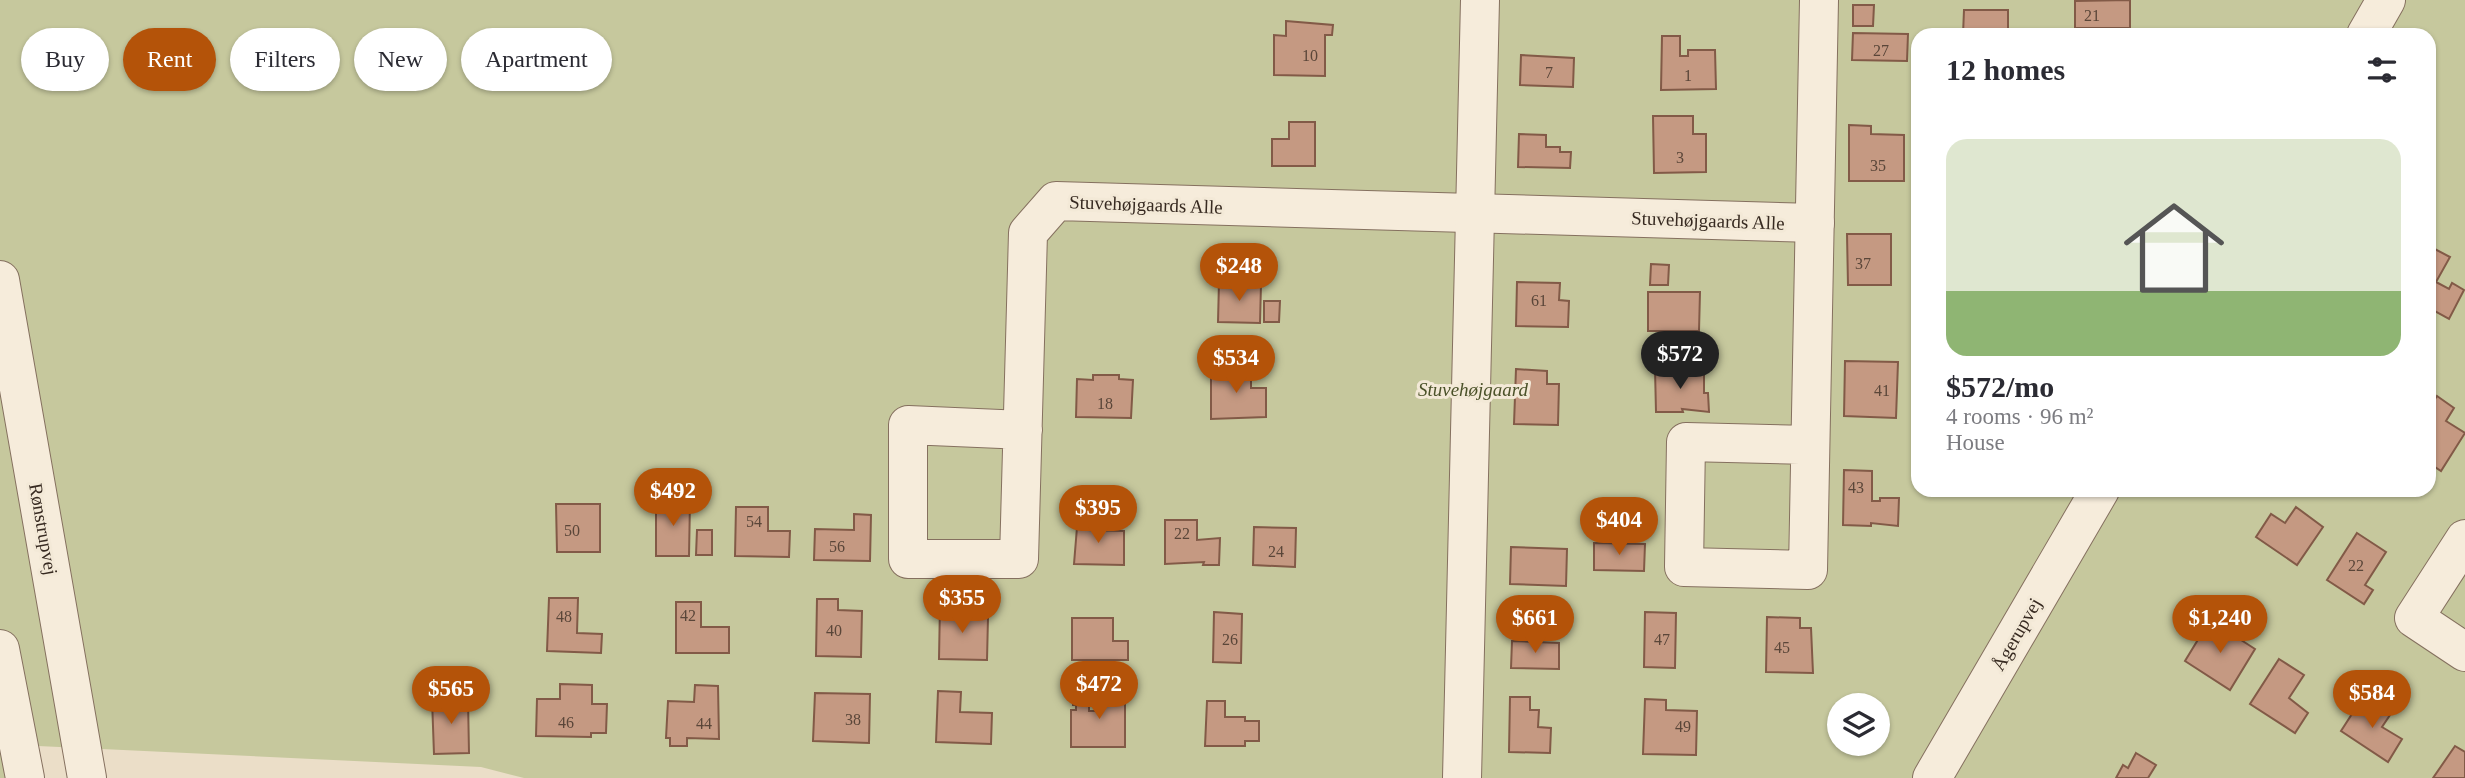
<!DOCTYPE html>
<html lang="en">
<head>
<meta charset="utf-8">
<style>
  body { margin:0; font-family:"Times New Roman",serif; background:#f7f7f7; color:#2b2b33; height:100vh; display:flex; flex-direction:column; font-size:26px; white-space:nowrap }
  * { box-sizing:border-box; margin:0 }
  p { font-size:23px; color:#7c7c81 }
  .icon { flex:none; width:38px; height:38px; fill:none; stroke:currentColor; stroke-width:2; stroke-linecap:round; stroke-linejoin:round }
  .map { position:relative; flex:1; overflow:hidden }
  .sheet { position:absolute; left:1911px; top:28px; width:525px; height:469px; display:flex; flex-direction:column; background:#fff; border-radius:21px; box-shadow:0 2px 5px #0004 }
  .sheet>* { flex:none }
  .hud { position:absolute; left:21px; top:28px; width:665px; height:63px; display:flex; gap:14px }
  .tools { position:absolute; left:1827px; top:693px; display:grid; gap:14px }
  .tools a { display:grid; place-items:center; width:63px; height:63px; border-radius:50%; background:#fff; box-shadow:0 2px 5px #0004; font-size:35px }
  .price { position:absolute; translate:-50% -60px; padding:0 16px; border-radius:24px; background:#b45309; color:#fff; font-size:23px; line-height:46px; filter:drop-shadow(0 2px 4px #0008) }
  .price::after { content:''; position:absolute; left:50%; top:42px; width:21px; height:16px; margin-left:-10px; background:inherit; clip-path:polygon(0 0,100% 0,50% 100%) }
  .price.active { background:#222; color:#fff }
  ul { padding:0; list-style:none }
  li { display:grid; align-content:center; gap:14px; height:371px; padding:0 35px }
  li+li { border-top:2px solid #e1e1e2 }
  li span { display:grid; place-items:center; height:217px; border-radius:21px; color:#555 }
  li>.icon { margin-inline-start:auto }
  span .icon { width:126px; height:126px; fill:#fffc; stroke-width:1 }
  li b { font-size:30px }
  h2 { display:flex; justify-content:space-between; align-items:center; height:84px; padding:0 35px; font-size:30px }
  .tag { padding:0 24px; border-radius:32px; background:#fff; box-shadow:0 2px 5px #0004; font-size:24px; line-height:63px }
  .tag.active { background:#b45309; color:#fff }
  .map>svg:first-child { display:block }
</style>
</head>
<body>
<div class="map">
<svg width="2465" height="778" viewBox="0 0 2465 778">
  <rect width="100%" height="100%" fill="#ebdec8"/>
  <path fill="#c6c89d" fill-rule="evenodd" d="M 0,0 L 2465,0 L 2465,778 L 524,778 L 481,767 L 38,746 L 42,778 L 0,778 ZM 1918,35 L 2429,35 L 2429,490 L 1918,490 ZM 1839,705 L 1878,705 L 1878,744 L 1839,744 Z"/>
  <g fill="#c59982" stroke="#825a47" stroke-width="2">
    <path d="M 2130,0 L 2130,28 L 2075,28 L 2075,1 Z"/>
    <path d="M 1853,5 L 1874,5 L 1873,26 L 1853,26 Z"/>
    <path d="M 1964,10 L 2008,10 L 2008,35 L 1963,35 Z"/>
    <path d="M 1286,21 L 1333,25 L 1332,35 L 1325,35 L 1325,76 L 1274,75 L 1274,35 L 1286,36 Z"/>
    <path d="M 1853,33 L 1908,34 L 1907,61 L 1852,60 Z"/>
    <path d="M 1662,36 L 1680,36 L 1680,56 L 1688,56 L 1688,50 L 1715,50 L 1716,89 L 1661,90 Z"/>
    <path d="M 1521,55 L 1574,58 L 1573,87 L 1520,85 Z"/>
    <path d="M 1653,116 L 1693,116 L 1693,134 L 1706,134 L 1706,172 L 1654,173 Z"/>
    <path d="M 1289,122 L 1315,122 L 1315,166 L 1272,166 L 1272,139 L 1289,139 Z"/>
    <path d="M 1849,125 L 1871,126 L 1871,134 L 1904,135 L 1904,181 L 1849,181 Z"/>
    <path d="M 1519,134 L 1546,135 L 1546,147 L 1560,147 L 1560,152 L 1571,152 L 1570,168 L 1518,167 Z"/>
    <path d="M 1847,234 L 1891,234 L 1891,285 L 1848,285 Z"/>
    <path d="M 2429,246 L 2450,257 L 2436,282 L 2449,289 L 2452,283 L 2464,290 L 2449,319 L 2429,308 Z"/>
    <path d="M 1651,264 L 1669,265 L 1668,285 L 1650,285 Z"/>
    <path d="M 1219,282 L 1261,284 L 1260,323 L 1218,322 Z"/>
    <path d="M 1517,282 L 1560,283 L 1559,300 L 1569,301 L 1568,327 L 1516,326 Z"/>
    <path d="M 1648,292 L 1700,292 L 1699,331 L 1648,331 Z"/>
    <path d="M 1264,301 L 1280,301 L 1279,322 L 1264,322 Z"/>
    <path d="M 1845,361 L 1898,362 L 1896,418 L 1844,416 Z"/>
    <path d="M 1211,369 L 1251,369 L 1251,388 L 1266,388 L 1266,417 L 1211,419 Z"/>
    <path d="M 1516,369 L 1547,371 L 1547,384 L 1559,384 L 1558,425 L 1514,424 Z"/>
    <path d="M 1655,369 L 1704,371 L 1704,393 L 1708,393 L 1709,412 L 1682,409 L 1683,412 L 1656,412 Z"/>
    <path d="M 1093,375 L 1119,375 L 1119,379 L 1133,380 L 1131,418 L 1076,417 L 1077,379 L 1093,380 Z"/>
    <path d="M 2437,396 L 2454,408 L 2446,421 L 2465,433 L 2441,471 L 2429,463 L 2429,408 Z"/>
    <path d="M 1844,470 L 1872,471 L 1872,501 L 1880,501 L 1880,498 L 1899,498 L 1898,526 L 1871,523 L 1871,526 L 1843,525 Z"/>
    <path d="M 656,500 L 690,501 L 689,556 L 656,556 Z"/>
    <path d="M 556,504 L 600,504 L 600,552 L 557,552 Z"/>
    <path d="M 736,507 L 768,507 L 768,531 L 790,531 L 789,557 L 735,556 Z"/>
    <path d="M 2296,507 L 2323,527 L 2297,565 L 2256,537 L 2271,514 L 2285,523 Z"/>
    <path d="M 854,514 L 871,515 L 870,561 L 814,560 L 815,529 L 854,530 Z"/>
    <path d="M 1595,514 L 1614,515 L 1614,532 L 1595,531 Z"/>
    <path d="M 1078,515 L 1089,515 L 1088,530 L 1124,531 L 1124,565 L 1074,564 Z"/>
    <path d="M 1165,520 L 1197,520 L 1197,540 L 1220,538 L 1219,565 L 1203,565 L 1204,562 L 1165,564 Z"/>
    <path d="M 1254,527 L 1296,528 L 1295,567 L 1253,565 Z"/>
    <path d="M 697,530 L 712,530 L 712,555 L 696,555 Z"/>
    <path d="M 2357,533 L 2386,552 L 2365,585 L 2373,590 L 2364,604 L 2327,580 Z"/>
    <path d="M 1594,543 L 1645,544 L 1644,571 L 1594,570 Z"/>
    <path d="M 1511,547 L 1567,549 L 1566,586 L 1510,584 Z"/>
    <path d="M 549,598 L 578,598 L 577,633 L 602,634 L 601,653 L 547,651 Z"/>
    <path d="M 817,599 L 838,599 L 838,610 L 862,611 L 861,657 L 816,656 Z"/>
    <path d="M 676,602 L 701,602 L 701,627 L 729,627 L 729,653 L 676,653 Z"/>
    <path d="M 940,605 L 960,606 L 960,617 L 988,617 L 987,660 L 939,659 Z"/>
    <path d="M 1214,612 L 1242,614 L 1241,663 L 1213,662 Z"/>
    <path d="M 1645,612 L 1676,613 L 1675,668 L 1644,667 Z"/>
    <path d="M 1513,614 L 1537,615 L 1536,631 L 1512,630 Z"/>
    <path d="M 1767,617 L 1800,618 L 1800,628 L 1811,628 L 1813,673 L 1766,672 Z"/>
    <path d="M 1072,618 L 1113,618 L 1113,641 L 1128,641 L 1128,660 L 1072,660 Z"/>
    <path d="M 2210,620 L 2255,649 L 2230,690 L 2185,661 Z"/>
    <path d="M 1512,641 L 1559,643 L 1559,669 L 1511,668 Z"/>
    <path d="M 2279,659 L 2304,675 L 2289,698 L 2308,713 L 2295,733 L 2250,704 Z"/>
    <path d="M 560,684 L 592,685 L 592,704 L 607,704 L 606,733 L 591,733 L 591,737 L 536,736 L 537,699 L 560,699 Z"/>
    <path d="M 695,685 L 718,686 L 719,739 L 687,738 L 687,746 L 670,746 L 670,738 L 666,738 L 668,701 L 694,702 Z"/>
    <path d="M 938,691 L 961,692 L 960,712 L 992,713 L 991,744 L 936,742 Z"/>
    <path d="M 1096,691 L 1125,691 L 1125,747 L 1071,747 L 1071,710 L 1076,710 L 1076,705 L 1073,705 L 1073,693 L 1089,693 L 1089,711 L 1096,711 Z"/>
    <path d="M 815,693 L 870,694 L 869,743 L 813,741 Z"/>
    <path d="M 1510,697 L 1530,697 L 1530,710 L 1539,710 L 1538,727 L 1551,728 L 1550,753 L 1509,752 Z"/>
    <path d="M 2363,697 L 2390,715 L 2382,727 L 2402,739 L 2388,762 L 2341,731 Z"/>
    <path d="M 432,699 L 468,699 L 469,753 L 434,754 Z"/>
    <path d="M 1645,699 L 1666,700 L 1666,710 L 1697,711 L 1696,755 L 1643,754 Z"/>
    <path d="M 1207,701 L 1225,701 L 1225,717 L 1245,717 L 1245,721 L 1259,721 L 1259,741 L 1245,741 L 1245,746 L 1205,746 Z"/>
    <path d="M 2455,746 L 2465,752 L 2465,778 L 2433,778 Z"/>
    <path d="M 2136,753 L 2156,765 L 2148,778 L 2116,778 L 2123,765 L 2128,768 Z"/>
  </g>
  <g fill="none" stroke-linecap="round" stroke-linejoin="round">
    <defs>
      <g id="minor">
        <path d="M 2366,35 L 2386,0"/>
        <path d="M 0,280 L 87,778"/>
        <path d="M 1023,430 L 908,425 L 908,559 L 1019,559 L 1028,233 L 1056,201 L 1815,223"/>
        <path d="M 1810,445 L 1686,442 L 1684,567 L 1808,570 L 1819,0"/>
        <path d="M 2465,539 L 2414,618 L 2465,652"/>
        <path d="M 0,649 L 25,778"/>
        <path d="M 1462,778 L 1480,0"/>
        <path d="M 1932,778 L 2100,490"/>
      </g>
    </defs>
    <use href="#minor" stroke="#85705f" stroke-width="40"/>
    <use href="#minor" stroke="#f6ecdb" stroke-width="38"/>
  </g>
  <g text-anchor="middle" stroke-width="6" stroke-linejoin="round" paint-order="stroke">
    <g font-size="16" fill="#5a4639">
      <text x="2092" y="21">21</text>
      <text x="1881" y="56">27</text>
      <text x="1310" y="61">10</text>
      <text x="1549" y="78">7</text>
      <text x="1688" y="81">1</text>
      <text x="1680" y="163">3</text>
      <text x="1878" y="171">35</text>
      <text x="1863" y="269">37</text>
      <text x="1539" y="306">61</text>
      <text x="1882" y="396">41</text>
      <text x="1105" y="409">18</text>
      <text x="1856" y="493">43</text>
      <text x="754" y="527">54</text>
      <text x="572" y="536">50</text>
      <text x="1182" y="539">22</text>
      <text x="837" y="552">56</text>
      <text x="1276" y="557">24</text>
      <text x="2356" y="571">22</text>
      <text x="688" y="621">42</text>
      <text x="564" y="622">48</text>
      <text x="834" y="636">40</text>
      <text x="1230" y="645">26</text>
      <text x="1662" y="645">47</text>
      <text x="1782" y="653">45</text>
      <text x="853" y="725">38</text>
      <text x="566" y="728">46</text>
      <text x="704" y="729">44</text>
      <text x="1683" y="732">49</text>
    </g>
    <g font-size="19" fill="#372a21" stroke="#f3e9d7">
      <text transform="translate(1146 204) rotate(2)" y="7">Stuvehøjgaards Alle</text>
      <text transform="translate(1708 220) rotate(2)" y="7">Stuvehøjgaards Alle</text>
      <text transform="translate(44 529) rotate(80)" y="7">Rønstrupvej</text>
      <text transform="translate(2016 634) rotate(-60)" y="7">Ågerupvej</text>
    </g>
    <g font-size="19" font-style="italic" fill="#4b5229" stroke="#f3e9d7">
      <text x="1473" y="396">Stuvehøjgaard</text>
    </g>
  </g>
</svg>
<div class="tools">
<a><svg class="icon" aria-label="layers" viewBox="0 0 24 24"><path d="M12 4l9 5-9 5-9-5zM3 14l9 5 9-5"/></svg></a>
</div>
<b class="price" style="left:1239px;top:303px">$248</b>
<b class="price active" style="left:1680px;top:391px">$572</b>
<b class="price" style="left:1236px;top:395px">$534</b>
<b class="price" style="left:673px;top:528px">$492</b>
<b class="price" style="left:1098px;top:545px">$395</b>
<b class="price" style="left:1619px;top:557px">$404</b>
<b class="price" style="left:962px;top:635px">$355</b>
<b class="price" style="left:1535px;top:655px">$661</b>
<b class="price" style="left:2220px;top:655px">$1,240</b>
<b class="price" style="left:1099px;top:721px">$472</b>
<b class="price" style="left:451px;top:726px">$565</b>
<b class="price" style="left:2372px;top:730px">$584</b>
<div class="hud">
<a class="tag">Buy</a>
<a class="tag active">Rent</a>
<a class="tag">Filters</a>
<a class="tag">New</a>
<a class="tag">Apartment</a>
</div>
<section class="sheet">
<h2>12 homes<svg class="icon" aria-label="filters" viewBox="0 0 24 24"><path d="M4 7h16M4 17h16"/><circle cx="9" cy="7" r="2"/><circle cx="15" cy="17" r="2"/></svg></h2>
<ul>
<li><span style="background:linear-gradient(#dfe7d0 70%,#8fb573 0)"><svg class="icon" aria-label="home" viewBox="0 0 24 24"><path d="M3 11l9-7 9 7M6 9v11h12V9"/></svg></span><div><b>$572/mo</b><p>4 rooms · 96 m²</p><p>House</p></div></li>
</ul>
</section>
</div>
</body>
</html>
